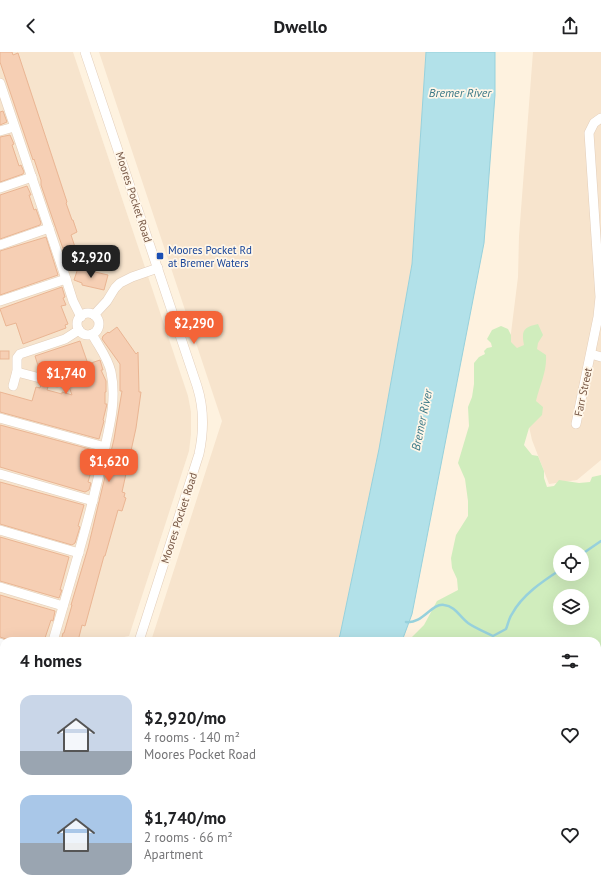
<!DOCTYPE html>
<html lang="en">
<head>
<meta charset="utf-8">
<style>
  body { margin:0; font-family:"PT Sans",sans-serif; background:#f2f2f2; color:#202124; height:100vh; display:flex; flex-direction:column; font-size:15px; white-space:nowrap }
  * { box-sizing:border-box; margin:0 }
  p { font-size:13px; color:#757577 }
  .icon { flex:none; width:22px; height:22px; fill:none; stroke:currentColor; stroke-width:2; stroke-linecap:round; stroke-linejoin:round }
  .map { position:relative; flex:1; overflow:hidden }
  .drawer { position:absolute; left:0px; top:585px; width:601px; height:256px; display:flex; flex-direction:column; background:#fff; border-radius:12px 12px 0 0; box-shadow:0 4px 16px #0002 }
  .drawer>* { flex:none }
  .tools { position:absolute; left:553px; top:493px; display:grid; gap:8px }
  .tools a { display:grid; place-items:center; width:36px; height:36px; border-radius:50%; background:#fff; box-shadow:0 4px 16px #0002; font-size:20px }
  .price { position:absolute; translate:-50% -34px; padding:0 9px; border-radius:8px; background:#f46438; color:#fff; font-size:13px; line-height:26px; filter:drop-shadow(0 1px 2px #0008) }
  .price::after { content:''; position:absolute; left:50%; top:24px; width:12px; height:9px; margin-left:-6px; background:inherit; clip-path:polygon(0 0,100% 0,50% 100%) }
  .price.selected { background:#222; color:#fff }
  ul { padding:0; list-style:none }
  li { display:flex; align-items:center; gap:12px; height:100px; padding:0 20px }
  li span { display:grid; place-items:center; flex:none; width:112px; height:80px; border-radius:12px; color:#555 }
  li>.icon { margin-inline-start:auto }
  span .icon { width:48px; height:48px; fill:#fffc; stroke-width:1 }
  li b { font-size:17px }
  h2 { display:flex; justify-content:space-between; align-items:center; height:48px; padding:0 20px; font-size:17px }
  header { display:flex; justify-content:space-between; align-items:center; height:52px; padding:0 20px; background:#fff; font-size:18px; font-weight:800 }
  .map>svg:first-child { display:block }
</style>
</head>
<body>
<header><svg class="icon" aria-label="back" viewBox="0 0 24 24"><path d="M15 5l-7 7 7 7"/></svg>Dwello<svg class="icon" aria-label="share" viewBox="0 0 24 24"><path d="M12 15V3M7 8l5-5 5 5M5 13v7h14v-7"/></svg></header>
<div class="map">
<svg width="601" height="841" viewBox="0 0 601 841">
  <rect width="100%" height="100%" fill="#fef2df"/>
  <g fill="#f7e4cd">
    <path d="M 0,0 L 73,0 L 188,344 L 191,360 L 191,382 L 189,399 L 129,584 L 119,586 L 118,589 L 4,589 L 4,837 L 42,837 L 41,841 L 0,841 Z"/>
    <path d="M 99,0 L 426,0 L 412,212 L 379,397 L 340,583 L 338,589 L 151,589 L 222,369 Z"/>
    <path d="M 533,0 L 601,0 L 601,408 L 577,428 L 549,432 L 532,388 L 528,370 L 499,377 L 518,225 L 519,184 Z"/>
    <path d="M 71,837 L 233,837 L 232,841 L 70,841 Z"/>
  </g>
  <path fill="#d0edbd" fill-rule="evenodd" d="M 538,272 L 543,283 L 538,291 L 537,297 L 546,303 C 547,320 540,332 536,349 L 543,355 L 542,363 L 529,376 L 524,393 L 532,403 L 538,404 L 544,419 L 544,426 L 547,435 L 554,434 L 559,428 L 579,431 L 590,430 L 592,425 L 601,423 L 601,841 L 353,841 L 353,837 L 597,837 L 597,589 L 408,589 L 424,573 L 437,549 L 458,538 L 457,527 L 452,516 L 451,506 L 456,483 L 468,464 L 468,449 L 465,427 L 458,411 L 469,374 L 468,355 L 472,345 L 474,332 L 474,311 L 479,305 L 485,302 L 484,299 L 487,296 L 492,295 L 491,291 L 487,287 L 492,278 L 501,274 L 508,277 L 511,283 L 511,290 L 517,296 L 524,293 C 521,278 524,275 538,272 ZM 560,500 L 582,500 L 582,522 L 560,522 ZM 560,544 L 582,544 L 582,566 L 560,566 Z"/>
  <g fill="#b2e1e9" stroke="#97d1dc">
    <path d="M 426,0 L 495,0 L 495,43 L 484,191 L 412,562 L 402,589 L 338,589 L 340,583 L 379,397 L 412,212 Z"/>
    <path d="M 233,837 L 310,837 L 309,841 L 232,841 Z"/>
  </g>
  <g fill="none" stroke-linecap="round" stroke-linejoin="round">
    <g stroke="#97d1dc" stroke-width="2.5">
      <path d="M 582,502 L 601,489"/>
      <path d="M 406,570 C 423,572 431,551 444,553 C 455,554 460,565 468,571 C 475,576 485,580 493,584 L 506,577 C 508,572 509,566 512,562 C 522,543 543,529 560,518"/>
    </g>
  </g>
  <g fill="#f6cfb4" stroke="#eab593">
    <path d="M 0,0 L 12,0 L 13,3 L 18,1 L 67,150 L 66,151 L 72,168 L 73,168 L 77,180 L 71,183 L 77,201 L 76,205 L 67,208 L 53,168 L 41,133 L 41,128 L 34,107 L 33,108 L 0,10 Z"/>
    <path d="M 3,59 L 7,70 L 0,73 L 0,60 Z"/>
    <path d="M 10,83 L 14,92 L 12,93 L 19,114 L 21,113 L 24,120 L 23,122 L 0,130 L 0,85 Z"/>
    <path d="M 27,134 L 31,143 L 29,143 L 34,158 L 36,157 L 41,171 L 40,173 L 0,187 L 0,143 Z"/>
    <path d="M 46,185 L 58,223 L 0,243 L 0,199 Z"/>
    <path d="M 78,216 L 108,223 L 104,238 L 82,233 L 82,231 L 74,228 Z"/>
    <path d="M 62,235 L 65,245 L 63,246 L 66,253 L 61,254 L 68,272 L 65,273 L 66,276 L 23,292 L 16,271 L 6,274 L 0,257 Z"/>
    <path d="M 117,275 L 136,302 L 138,300 L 139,340 L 141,340 L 136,376 L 122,440 L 125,441 L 124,445 L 126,446 L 122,459 L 118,458 L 105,504 L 104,504 L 85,574 L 82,573 L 78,589 L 61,589 L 63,581 L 64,581 L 72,553 L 71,553 L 88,496 L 114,387 L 122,339 L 120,339 L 120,312 L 102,287 L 103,284 L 108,280 L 109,281 Z"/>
    <path d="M 80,289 L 88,312 L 100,308 L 103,318 L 101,318 L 106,329 L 106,340 L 105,340 L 105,352 L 107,352 L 103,368 L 104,369 L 99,387 L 0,360 L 0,340 L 32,349 L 36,335 L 40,336 L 41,333 L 48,335 L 47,338 L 62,342 L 62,340 L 72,343 L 62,315 L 59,316 L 59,315 L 43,321 L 40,320 L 35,304 Z"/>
    <rect x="0" y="299" width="9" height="8"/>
    <path d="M 0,373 L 97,399 L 88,430 L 91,431 L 89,438 L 85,440 L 0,415 Z"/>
    <path d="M 0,430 L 84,453 L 78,474 L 80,475 L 75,491 L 72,493 L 0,472 Z"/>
    <path d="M 0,485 L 69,505 L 60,538 L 62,538 L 59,546 L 0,529 Z"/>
    <path d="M 0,543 L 55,559 L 53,569 L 51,568 L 44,589 L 8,589 L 9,588 L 0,585 Z"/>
  </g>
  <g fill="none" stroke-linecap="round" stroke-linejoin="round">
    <defs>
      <g id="minor">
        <path d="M 85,0 L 197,334 C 204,356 204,379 199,402 L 139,589"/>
        <path d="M 0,31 L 66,227 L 73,249 L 81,265"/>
        <path d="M 0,79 L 14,75"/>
        <path d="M 0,136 L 32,125"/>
        <path d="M 0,193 L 49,176"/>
        <path d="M 0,249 L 66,227"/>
        <circle cx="88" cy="272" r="11"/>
        <path d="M 94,263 L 107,249 L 115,236 L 120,231 L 132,225 L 158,216"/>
        <path d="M 591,302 L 601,305"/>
        <path d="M 17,320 L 59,331"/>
        <path d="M 13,334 L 17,319 L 17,306 L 20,302 L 65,287 L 79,278"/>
        <path d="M 0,366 L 105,395"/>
        <path d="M 576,372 L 598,265 L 600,245 L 589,81 L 594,71 L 601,66"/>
        <path d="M 0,422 L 93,449"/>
        <path d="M 0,478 L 79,501"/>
        <path d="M 0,535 L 63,554"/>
        <path d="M 53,589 C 71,527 90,466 103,404 C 109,376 117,349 111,320 C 108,306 99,295 92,282"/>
        <path d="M 0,591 L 4,593"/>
        <path d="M 0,701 L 4,702"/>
        <path d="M 0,829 L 4,830"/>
        <path d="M 23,837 L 34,841"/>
        <path d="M 57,841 L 58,837"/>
      </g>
    </defs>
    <use href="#minor" stroke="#e3ceba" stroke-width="10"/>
    <use href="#minor" stroke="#fff" stroke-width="9"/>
  </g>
  <rect fill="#1a4fb4" stroke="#fff6e8" stroke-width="1.5" x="156" y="200" width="8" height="8" rx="2"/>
  <g text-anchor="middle" stroke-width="3.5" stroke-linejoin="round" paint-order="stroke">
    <g font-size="11" fill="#775745" stroke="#fff6e8">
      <text transform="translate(134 145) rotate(72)" y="4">Moores Pocket Road</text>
      <text transform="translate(583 340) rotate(-78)" y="4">Farr Street</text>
      <text transform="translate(179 466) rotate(-72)" y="4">Moores Pocket Road</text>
    </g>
    <g font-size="11" fill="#164399" stroke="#fff6e8" text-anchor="start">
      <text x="168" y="202">Moores Pocket Rd<tspan x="168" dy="13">at Bremer Waters</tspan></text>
    </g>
    <g font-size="12" font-style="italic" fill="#3a7886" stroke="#fff6e8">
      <text x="460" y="45">Bremer River</text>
      <text transform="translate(422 368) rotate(-78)" y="4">Bremer River</text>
    </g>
  </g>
</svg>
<div class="tools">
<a><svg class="icon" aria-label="locate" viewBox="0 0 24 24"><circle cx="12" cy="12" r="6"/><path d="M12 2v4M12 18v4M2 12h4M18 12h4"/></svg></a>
<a><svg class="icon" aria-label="layers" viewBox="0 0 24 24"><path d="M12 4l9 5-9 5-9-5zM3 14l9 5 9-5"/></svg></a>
</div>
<b class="price selected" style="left:91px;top:227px">$2,920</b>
<b class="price" style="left:194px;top:293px">$2,290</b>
<b class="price" style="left:66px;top:343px">$1,740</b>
<b class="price" style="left:109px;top:431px">$1,620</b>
<section class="drawer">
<h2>4 homes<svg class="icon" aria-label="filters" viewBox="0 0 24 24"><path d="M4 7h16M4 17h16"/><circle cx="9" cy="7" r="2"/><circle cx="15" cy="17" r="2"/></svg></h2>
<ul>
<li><span style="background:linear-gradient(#c9d6e8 70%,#9aa5b1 0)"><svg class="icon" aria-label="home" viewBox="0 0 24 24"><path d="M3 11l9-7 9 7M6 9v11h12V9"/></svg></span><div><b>$2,920/mo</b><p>4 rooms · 140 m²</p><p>Moores Pocket Road</p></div><svg class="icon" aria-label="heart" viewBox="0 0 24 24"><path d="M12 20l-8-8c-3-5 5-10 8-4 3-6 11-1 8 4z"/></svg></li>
<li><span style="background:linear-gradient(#a9c7e8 60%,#9aa5b1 0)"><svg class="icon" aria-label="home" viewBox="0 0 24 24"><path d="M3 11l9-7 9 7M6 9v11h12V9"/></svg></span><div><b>$1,740/mo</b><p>2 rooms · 66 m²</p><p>Apartment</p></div><svg class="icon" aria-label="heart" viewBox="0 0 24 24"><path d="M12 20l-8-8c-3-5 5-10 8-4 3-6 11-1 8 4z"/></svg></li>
</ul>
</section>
</div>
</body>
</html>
